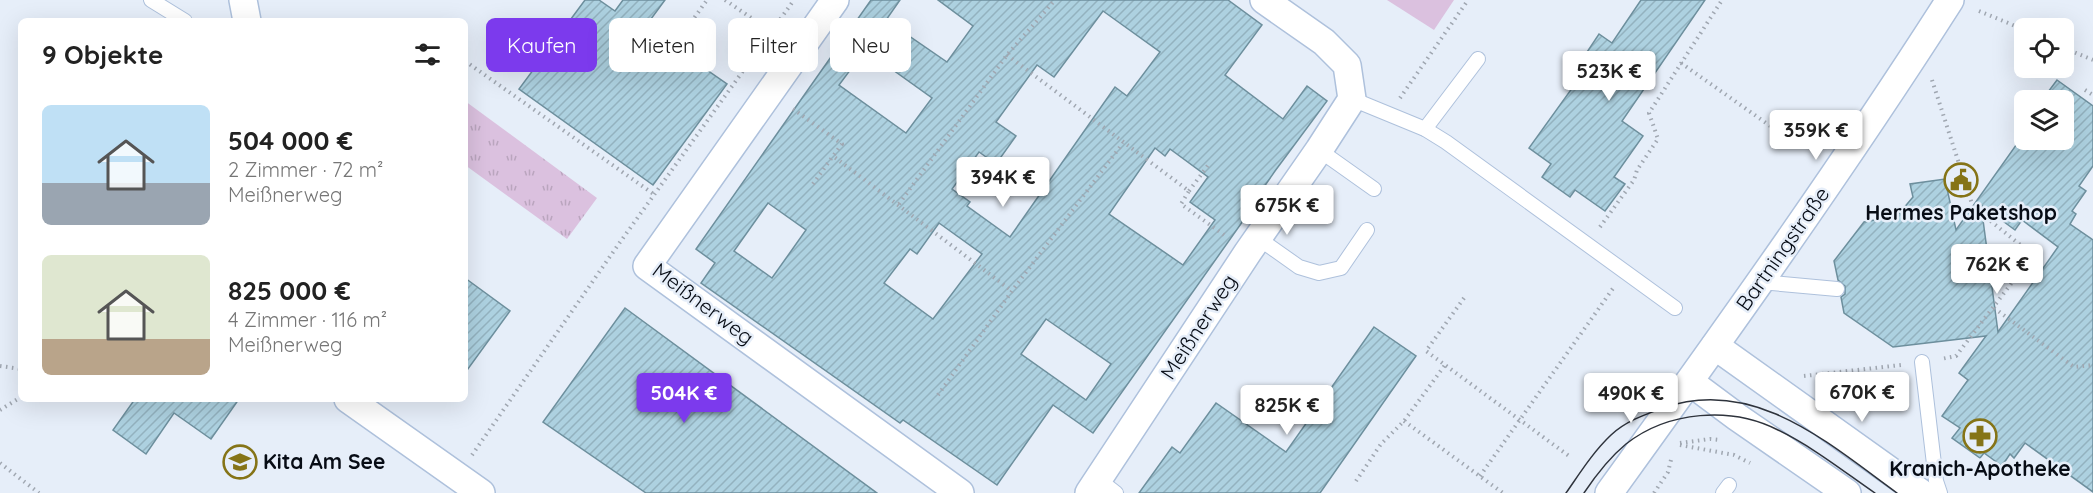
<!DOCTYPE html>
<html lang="de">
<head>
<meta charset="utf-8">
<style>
  body { margin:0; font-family:Quicksand,sans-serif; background:#f6f6f6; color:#222; height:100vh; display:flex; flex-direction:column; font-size:22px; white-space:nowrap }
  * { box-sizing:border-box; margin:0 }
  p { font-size:20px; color:#767676 }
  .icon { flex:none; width:33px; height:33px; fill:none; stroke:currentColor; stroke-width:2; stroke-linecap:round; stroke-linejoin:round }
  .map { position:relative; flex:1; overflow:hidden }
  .side { position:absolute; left:18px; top:18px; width:450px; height:384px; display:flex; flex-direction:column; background:#fff; border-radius:9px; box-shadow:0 6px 24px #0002 }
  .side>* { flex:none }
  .banner { position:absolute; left:486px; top:18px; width:570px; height:54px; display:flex; gap:12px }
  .controls { position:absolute; left:2014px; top:18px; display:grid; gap:12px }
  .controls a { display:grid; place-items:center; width:60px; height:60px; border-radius:9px; background:#fff; box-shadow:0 6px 24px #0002; font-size:30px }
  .price { position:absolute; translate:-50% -51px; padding:0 14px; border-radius:6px; background:#fff; color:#222; font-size:20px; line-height:39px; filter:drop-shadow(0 2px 3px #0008) }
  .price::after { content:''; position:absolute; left:50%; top:36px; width:18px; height:14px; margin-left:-9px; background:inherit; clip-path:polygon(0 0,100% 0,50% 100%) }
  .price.current { background:#7c3aed; color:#fff }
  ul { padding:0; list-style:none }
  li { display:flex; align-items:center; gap:18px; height:150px; padding:0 24px }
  li span { display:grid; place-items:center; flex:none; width:168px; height:120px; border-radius:9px; color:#555 }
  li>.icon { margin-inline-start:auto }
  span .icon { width:72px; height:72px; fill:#fffc; stroke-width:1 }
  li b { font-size:26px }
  h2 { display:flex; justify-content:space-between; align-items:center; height:72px; padding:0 24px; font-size:26px }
  .pill { padding:0 21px; border-radius:9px; background:#fff; box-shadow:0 6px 24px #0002; font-size:21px; line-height:54px }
  .pill.current { background:#7c3aed; color:#fff }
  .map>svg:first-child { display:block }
</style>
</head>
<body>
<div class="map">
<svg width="2093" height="493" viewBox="0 0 2093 493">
  <defs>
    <pattern id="grass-tufts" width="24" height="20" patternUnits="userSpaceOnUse" patternTransform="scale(1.5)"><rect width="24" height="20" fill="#dbc1df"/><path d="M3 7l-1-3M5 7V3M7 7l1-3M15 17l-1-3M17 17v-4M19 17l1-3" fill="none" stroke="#baa5be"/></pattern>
    <pattern id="building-hatch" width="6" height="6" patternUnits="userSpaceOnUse" patternTransform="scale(1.5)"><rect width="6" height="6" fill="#add1e0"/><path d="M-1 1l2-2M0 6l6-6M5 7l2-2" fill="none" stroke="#93b2bf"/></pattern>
  </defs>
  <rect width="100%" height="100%" fill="#e6eef9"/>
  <path fill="url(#grass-tufts)" d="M 465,101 L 597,198 L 567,239 L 465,165 Z"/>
  <path fill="#dbc1df" d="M 1387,0 L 1454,0 L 1434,30 Z"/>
  <g fill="url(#building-hatch)" stroke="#6d8f9d" stroke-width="1.5" fill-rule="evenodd">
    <path d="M 585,0 L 599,0 L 615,11 L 623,0 L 665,0 L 645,27 L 727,84 L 653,185 L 519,89 Z"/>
    <path d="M 871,0 L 900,0 L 886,20 L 947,62 L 973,26 L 938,0 L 1228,0 L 1262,25 L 1225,75 L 1283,119 L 1307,86 L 1327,101 L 1275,171 L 1248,210 L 1250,211 L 1093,433 L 1053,405 L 997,485 L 903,420 L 900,423 L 701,283 L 715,263 L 696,249 ZM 1103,11 L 1160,52 L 1127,96 L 1115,87 L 1010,237 L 967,206 L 970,202 L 952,189 L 979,152 L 996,164 L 1016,136 L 996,122 L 1037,65 L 1054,77 ZM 865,50 L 932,98 L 906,133 L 839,85 ZM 1155,148 L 1165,156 L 1170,149 L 1208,177 L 1190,202 L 1215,220 L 1183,265 L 1109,214 ZM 768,203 L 806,230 L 772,278 L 734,251 ZM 939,223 L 982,254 L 933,319 L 884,283 L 910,249 L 917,254 ZM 1046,319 L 1111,364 L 1086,400 L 1021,354 Z"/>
    <path d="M 1641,0 L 1705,0 L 1622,121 L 1643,136 L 1614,177 L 1625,184 L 1605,211 L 1575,190 L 1570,197 L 1542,177 L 1551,164 L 1529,148 L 1573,87 L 1567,82 L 1599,34 L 1612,43 Z"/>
    <path d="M 2057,80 L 2093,106 L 2093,166 L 2079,186 L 2086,191 L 2072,211 L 2076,214 L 2070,224 L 2093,240 L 2093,492 L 2025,443 L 2014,458 L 2010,454 L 2002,466 L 1984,453 L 1980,458 L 1952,438 L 1960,428 L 1942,416 L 1968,380 L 1959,373 L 1986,336 L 1893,347 L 1844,313 L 1841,297 L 1845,294 L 1845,286 L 1838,280 L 1834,261 L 1864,222 L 1897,216 L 1913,197 L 1910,184 L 1945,179 L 1956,230 L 2024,134 L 2020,131 L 2025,124 L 2025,140 L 2064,140 L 2064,100 L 2042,100 ZM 1981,205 L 2015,230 L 2022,220 L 2058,247 L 1998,332 Z"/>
    <path d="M 465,278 L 510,311 L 465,373 Z"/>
    <path d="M 625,308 L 877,493 L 646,493 L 543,422 Z"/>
    <path d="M 1374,327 L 1416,356 L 1320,493 L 1139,493 L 1172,447 L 1180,453 L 1216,403 L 1286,452 Z"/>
    <path d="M 135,399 L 239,399 L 211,439 L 174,413 L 146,454 L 113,430 Z"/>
  </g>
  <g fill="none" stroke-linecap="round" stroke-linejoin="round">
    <defs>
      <g id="service">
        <path d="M 151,0 L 185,21"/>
        <path d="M 1352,99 L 1425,129 L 1446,142 L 1675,308"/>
        <path d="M 1425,129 L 1478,59"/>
        <path d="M 1319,150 L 1374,189"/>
        <path d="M 1258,238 L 1299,267 L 1319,273 L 1341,268 L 1367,230"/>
        <path d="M 1760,282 L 1837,289"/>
        <path d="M 1922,362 L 1936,481 L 1940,493"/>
        <path d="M 1098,479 L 1116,493"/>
        <path d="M 1723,493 L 1729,485"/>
      </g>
      <g id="minor">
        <path d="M 243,0 L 247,21"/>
        <path d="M 835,0 L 647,266 L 960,493"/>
        <path d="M 1715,346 L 1921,493"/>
        <path d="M 1690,382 L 1737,417 L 1847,493"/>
        <path d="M 348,399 L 481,493"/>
        <path d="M 1089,493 L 1248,252 L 1319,150 L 1352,99 L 1347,65 L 1324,42 L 1264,0"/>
        <path d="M 1609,493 C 1726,331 1842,169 1950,0"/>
      </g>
    </defs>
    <use href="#service" stroke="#aec1dc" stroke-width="16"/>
    <use href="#minor" stroke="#aec1dc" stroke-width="30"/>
    <g stroke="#a0a7b1" stroke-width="4" stroke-dasharray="1.5 4.5" stroke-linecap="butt">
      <path d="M 725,0 L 772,32"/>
      <path d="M 1979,11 L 2025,30"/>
      <path d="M 684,32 L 707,0"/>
      <path d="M 2064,48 L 2093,60"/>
      <path d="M 1007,55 L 1189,191 L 1181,204 L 1227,237"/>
      <path d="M 465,61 L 655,195"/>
      <path d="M 1681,63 L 1793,142"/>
      <path d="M 1932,80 L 1973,207 L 2033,255 L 1956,356 L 1941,359"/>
      <path d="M 2085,90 L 2093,95"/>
      <path d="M 1400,98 L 1468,0"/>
      <path d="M 793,109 L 842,144 L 833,156 L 1012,291"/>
      <path d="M 813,184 L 833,156"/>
      <path d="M 1189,191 L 1209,164"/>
      <path d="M 899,204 L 1007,55 L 1055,0"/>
      <path d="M 1600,227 L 1634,180 L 1637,170 L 1658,139 L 1649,113 L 1722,0"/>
      <path d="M 1464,298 L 1426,351 L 1569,456"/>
      <path d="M 1994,308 L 2074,367 L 2093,365"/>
      <path d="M 0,366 L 21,369"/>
      <path d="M 1804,376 L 1901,365"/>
      <path d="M 938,395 L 1012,291 L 1123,143"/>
      <path d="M 0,410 L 21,397"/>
      <path d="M 1404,421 L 1503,493"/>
      <path d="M 1680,443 L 1710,439 L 1720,440"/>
      <path d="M 1680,445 L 1734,455 L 1750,463"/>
      <path d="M 472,455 L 618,245 L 794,0"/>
      <path d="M 0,463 L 39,493"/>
      <path d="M 1480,476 L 1614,287"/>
      <path d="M 1356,481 L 1381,444 L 1404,421 L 1445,365"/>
      <path d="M 1654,493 L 1668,472 L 1672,456"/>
    </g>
    <use href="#service" stroke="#fff" stroke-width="14"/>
    <use href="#minor" stroke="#fff" stroke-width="27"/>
    <g stroke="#2e333c" stroke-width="1.5">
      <path d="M 1566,493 C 1580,473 1593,452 1611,435 C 1626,421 1644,415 1663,408 C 1754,376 1828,443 1897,493"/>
      <path d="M 1584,493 C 1596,475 1609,458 1626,444 C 1668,411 1731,406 1778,430 C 1813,447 1843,471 1875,493"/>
    </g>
  </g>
  <defs>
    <symbol id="civic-ring" viewBox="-11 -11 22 22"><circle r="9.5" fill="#e6eef9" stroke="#857417" stroke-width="1.5"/><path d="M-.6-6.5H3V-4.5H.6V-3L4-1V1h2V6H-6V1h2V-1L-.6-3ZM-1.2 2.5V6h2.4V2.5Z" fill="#857417"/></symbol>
    <symbol id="pharmacy-ring" viewBox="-11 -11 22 22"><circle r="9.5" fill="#e6eef9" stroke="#857417" stroke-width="1.5"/><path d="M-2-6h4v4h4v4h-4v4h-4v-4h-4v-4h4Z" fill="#857417"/></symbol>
    <symbol id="school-ring" viewBox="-11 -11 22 22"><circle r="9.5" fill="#e6eef9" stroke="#857417" stroke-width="1.5"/><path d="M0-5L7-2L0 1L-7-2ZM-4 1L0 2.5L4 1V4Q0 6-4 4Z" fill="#857417"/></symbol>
  </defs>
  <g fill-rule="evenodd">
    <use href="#civic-ring" x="1942" y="161" width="38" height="38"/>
    <use href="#pharmacy-ring" x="1961" y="417" width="38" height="38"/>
    <use href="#school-ring" x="221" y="443" width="38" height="38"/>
  </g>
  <g text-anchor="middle" stroke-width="5" stroke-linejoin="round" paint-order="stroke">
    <g font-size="21" font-weight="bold" fill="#070c15" stroke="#e6eef9">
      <text x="1961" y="220">Hermes Paketshop</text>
      <text x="263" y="469" text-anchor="start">Kita Am See</text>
      <text x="1980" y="476">Kranich-Apotheke</text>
    </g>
    <g font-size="21" fill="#070c15" stroke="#e6eef9">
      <text transform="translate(1783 249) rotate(-55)" y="7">Bartningstraße</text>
      <text transform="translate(703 304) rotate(37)" y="7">Meißnerweg</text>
      <text transform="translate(1199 327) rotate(-57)" y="7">Meißnerweg</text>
    </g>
  </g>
</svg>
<div class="controls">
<a><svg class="icon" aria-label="locate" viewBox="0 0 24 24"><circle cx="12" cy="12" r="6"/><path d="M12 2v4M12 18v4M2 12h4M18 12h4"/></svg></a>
<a><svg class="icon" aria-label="layers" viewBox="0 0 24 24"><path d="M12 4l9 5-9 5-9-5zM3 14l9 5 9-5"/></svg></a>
</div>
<b class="price" style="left:1609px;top:102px">523K €</b>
<b class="price" style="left:1816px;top:161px">359K €</b>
<b class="price" style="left:1003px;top:208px">394K €</b>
<b class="price" style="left:1287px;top:236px">675K €</b>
<b class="price" style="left:1997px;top:295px">762K €</b>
<b class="price" style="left:1862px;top:423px">670K €</b>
<b class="price current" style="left:684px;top:424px">504K €</b>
<b class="price" style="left:1631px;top:424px">490K €</b>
<b class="price" style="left:1287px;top:436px">825K €</b>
<div class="banner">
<a class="pill current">Kaufen</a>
<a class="pill">Mieten</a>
<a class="pill">Filter</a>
<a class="pill">Neu</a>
</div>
<section class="side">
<h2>9 Objekte<svg class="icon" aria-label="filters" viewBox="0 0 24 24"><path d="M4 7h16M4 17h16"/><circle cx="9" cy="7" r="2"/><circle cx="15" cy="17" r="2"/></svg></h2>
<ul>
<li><span style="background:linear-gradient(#bfe0f5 65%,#9aa5b1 0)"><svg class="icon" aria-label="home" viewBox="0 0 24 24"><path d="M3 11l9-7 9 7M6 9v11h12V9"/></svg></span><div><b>504 000 €</b><p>2 Zimmer · 72 m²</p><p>Meißnerweg</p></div></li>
<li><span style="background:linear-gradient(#dfe7d0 70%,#b9a48a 0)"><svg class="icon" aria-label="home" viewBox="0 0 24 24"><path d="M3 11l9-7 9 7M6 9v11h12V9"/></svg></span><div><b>825 000 €</b><p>4 Zimmer · 116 m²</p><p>Meißnerweg</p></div></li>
</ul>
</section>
</div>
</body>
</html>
